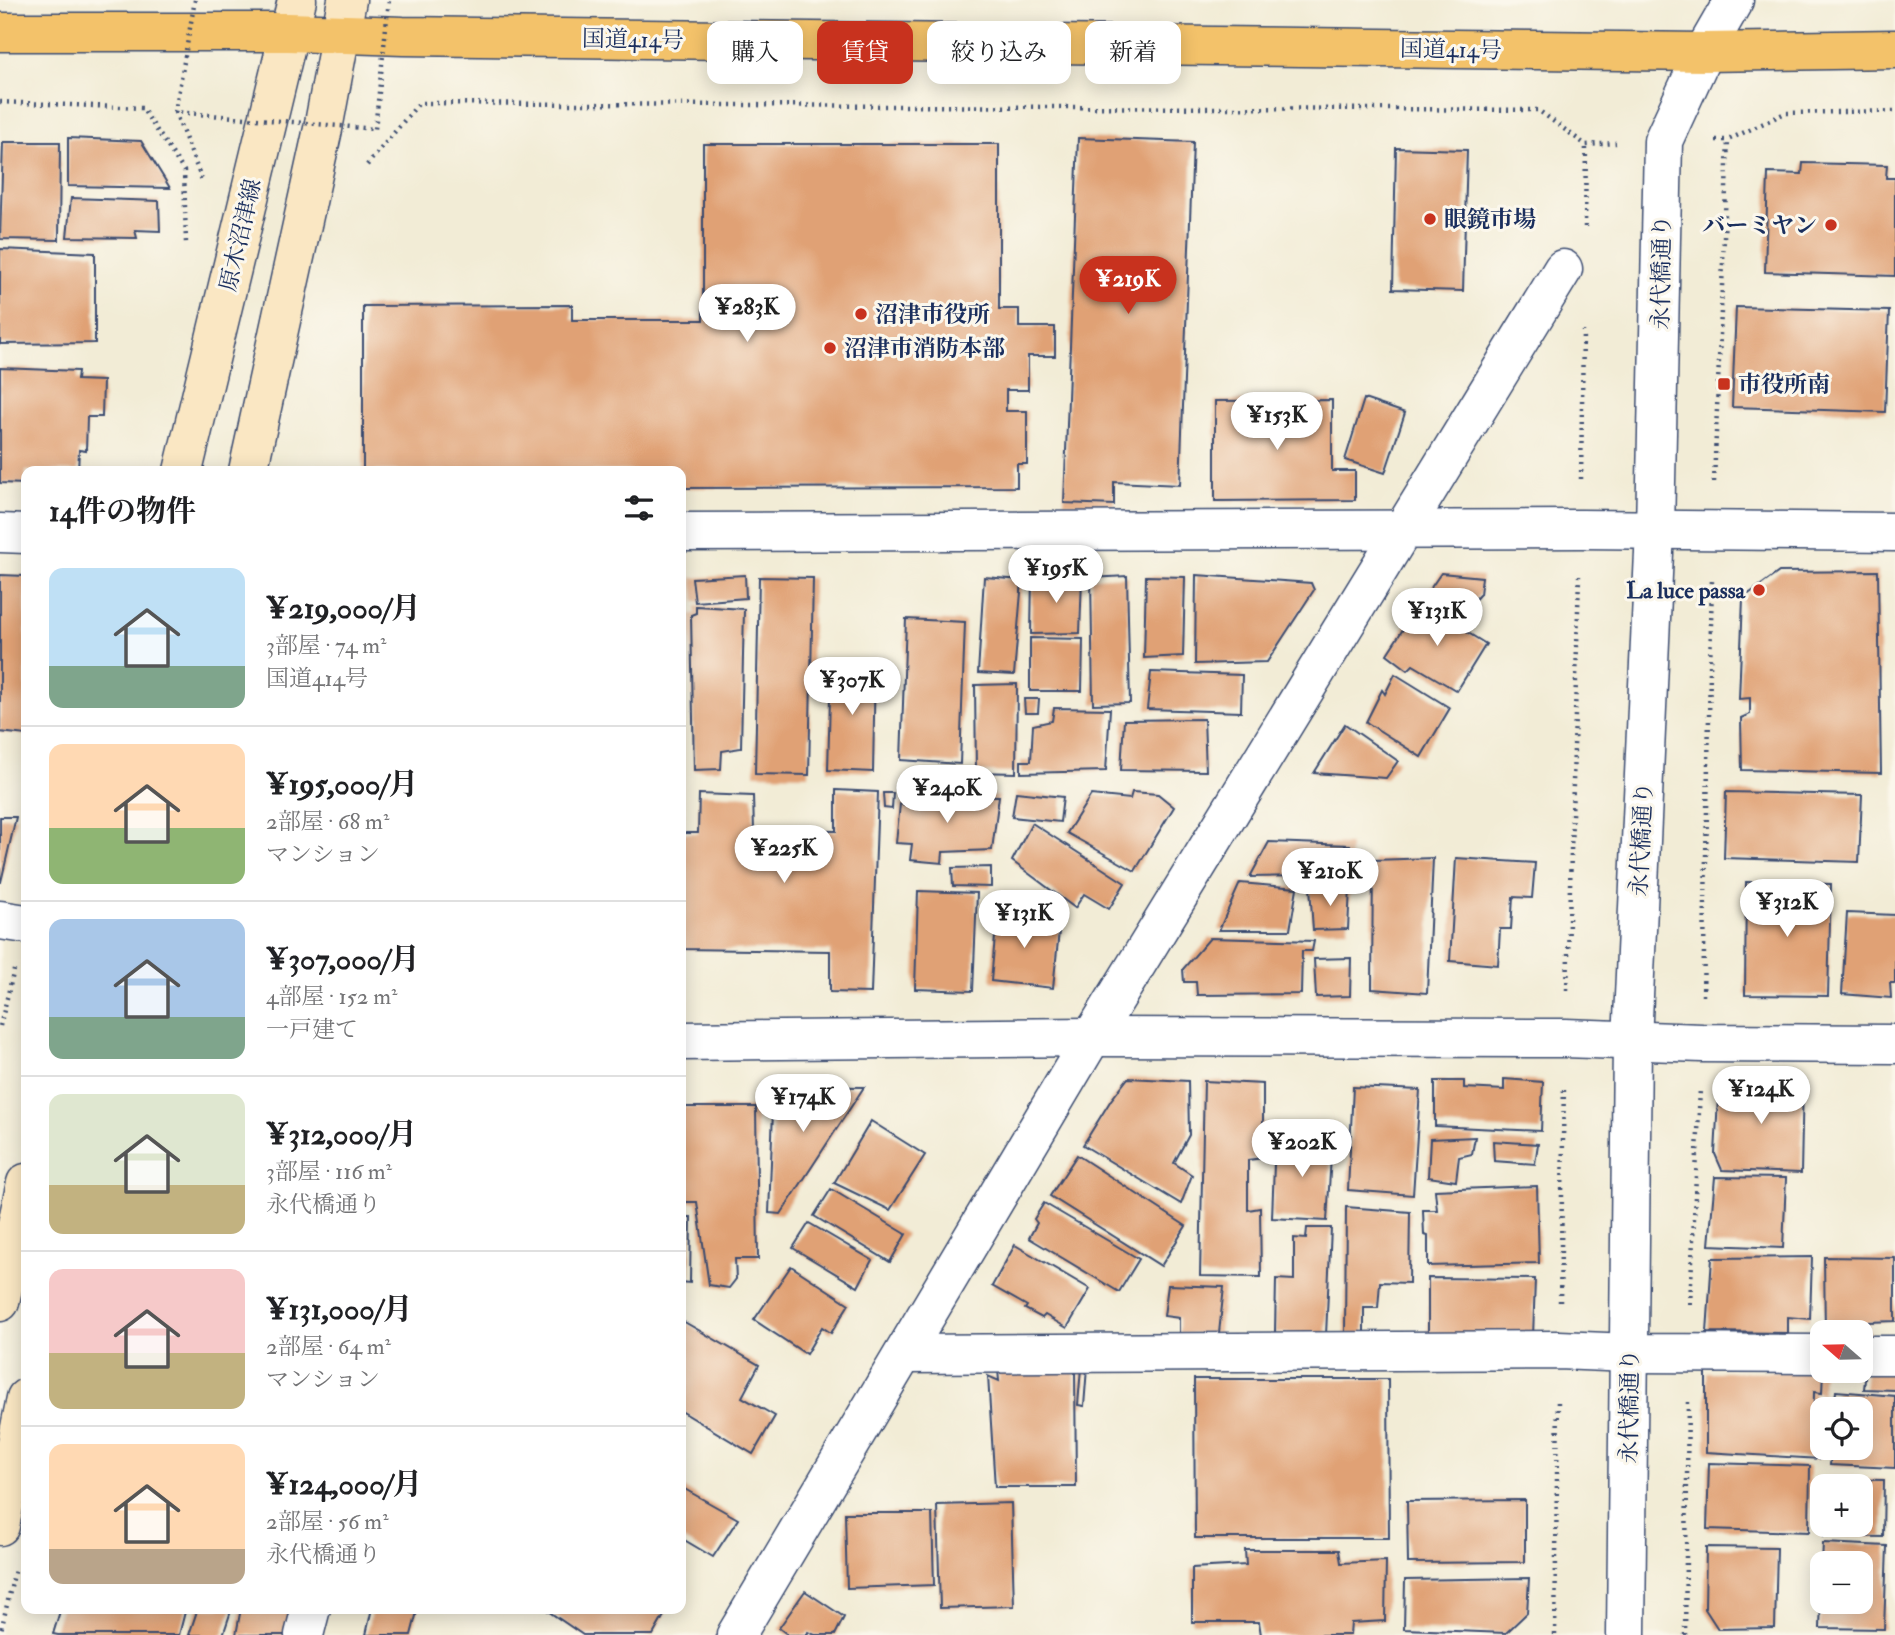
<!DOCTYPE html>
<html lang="ja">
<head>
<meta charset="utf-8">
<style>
  body { margin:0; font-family:"IM FELL Double Pica","Noto Serif JP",serif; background:#f2f2f2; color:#202124; height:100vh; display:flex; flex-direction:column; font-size:26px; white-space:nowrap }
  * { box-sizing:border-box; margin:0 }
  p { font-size:23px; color:#757577 }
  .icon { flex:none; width:38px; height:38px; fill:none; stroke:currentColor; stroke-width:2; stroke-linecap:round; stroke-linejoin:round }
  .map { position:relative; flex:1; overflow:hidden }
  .panel { position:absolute; left:21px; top:466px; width:665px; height:1148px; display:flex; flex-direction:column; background:#fff; border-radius:14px; box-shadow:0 4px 18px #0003 }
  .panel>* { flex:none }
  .banner { position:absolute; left:707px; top:21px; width:665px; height:63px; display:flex; gap:14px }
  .needle { width:46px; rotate:290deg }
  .fabs { position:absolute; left:1810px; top:1320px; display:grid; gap:14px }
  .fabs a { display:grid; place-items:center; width:63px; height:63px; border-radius:14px; background:#fff; box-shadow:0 4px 18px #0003; font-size:35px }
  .price { position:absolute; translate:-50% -60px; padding:0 16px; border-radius:24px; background:#fff; color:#222; font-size:23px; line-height:46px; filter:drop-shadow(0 2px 4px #0008) }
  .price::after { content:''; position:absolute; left:50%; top:42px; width:21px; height:16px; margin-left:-10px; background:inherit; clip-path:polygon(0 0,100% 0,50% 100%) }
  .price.active { background:#c8321e; color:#fff }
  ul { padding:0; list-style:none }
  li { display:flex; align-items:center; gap:21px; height:175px; padding:0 28px }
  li+li { border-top:2px solid #e0e0e0 }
  li span { display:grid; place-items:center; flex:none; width:196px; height:140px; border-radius:14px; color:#555 }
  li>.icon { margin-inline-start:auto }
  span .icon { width:84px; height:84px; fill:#fffc; stroke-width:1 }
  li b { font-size:30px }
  h2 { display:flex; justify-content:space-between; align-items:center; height:84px; padding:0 28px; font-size:30px }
  .pill { padding:0 24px; border-radius:14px; background:#fff; box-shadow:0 4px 18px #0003; font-size:24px; line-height:63px }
  .pill.active { background:#c8321e; color:#fff }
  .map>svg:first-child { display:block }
</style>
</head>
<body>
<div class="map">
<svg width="1895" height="1635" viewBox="0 0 1895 1635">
  <rect width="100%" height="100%" fill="#fbf7ec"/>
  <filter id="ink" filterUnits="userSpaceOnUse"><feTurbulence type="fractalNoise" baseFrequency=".0143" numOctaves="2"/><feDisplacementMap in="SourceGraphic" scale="14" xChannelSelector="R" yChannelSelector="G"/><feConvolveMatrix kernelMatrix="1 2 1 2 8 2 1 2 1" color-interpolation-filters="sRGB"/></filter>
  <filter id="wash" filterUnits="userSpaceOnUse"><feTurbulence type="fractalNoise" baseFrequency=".00686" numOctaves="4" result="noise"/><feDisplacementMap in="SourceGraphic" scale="28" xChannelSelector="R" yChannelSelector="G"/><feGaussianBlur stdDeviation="1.57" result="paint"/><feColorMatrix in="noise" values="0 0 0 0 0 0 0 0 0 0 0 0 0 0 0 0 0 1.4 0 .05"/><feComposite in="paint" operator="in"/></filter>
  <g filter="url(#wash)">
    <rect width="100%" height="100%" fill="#f2ecd6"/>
    <g id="blocks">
      <g fill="#e0a175">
        <path d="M 68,138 L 141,141 L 170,188 L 68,186 Z"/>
        <path d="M 1078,138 L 1193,142 L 1180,485 L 1114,482 L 1114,505 L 1064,503 Z"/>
        <path d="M 3,142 L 60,142 L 59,240 L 0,239 Z"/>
        <path d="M 703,144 L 999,144 L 999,309 L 1019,309 L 1019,327 L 1055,327 L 1055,356 L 1028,356 L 1028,390 L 1006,390 L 1006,411 L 1027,411 L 1027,464 L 1017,464 L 1017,487 L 681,488 L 681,471 L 363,471 L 363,306 L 572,305 L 572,320 L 703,320 Z"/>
        <path d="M 1396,148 L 1467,150 L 1463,291 L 1393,289 Z"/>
        <path d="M 1803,163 L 1887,165 L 1886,178 L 1895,178 L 1895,276 L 1765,272 L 1768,173 L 1802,174 Z"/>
        <path d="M 71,198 L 159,201 L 160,231 L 135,230 L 137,238 L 67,237 Z"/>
        <path d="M 0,249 L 95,253 L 95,343 L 0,344 Z"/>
        <path d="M 1736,307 L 1889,311 L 1885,412 L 1732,407 Z"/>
        <path d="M 0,368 L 78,371 L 77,380 L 103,381 L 102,417 L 87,417 L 86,451 L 79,450 L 78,471 L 26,471 L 26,484 L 0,483 Z"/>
        <path d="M 1364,399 L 1405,413 L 1385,473 L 1345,460 Z"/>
        <path d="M 1332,400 L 1332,471 L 1355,471 L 1355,500 L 1215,501 L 1215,401 Z"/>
        <path d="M 1878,571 L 1881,773 L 1742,770 L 1741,718 L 1750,714 L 1750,698 L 1739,699 L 1743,598 L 1779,572 Z"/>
        <path d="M 1441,573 L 1482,577 L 1480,594 L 1461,615 L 1428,592 Z"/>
        <path d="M 0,575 L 26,576 L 26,735 L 0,732 Z"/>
        <path d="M 745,575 L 746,598 L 695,602 L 692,578 Z"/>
        <path d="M 1196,575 L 1311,583 L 1314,590 L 1267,662 L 1195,664 Z"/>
        <path d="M 1032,576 L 1082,577 L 1080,633 L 1031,634 Z"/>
        <path d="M 1127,576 L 1130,703 L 1093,704 L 1091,578 Z"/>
        <path d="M 1146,576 L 1185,577 L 1183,656 L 1144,658 Z"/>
        <path d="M 759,577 L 813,578 L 809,775 L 755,774 Z"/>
        <path d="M 984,577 L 1022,580 L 1014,675 L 978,673 Z"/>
        <path d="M 1420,603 L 1486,644 L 1457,691 L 1413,665 L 1408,670 L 1387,654 Z"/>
        <path d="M 696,606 L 744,609 L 741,748 L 722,751 L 721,769 L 694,770 L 691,615 L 696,613 Z"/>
        <path d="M 906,619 L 965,622 L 960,764 L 901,760 Z"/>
        <path d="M 1030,638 L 1083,639 L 1082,691 L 1030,691 Z"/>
        <path d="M 831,662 L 875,662 L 873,772 L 828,770 Z"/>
        <path d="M 1151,672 L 1242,675 L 1241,712 L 1147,709 Z"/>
        <path d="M 1395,674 L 1450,708 L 1421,757 L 1366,722 L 1382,690 L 1385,694 Z"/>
        <path d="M 1017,684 L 1016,773 L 976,772 L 975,685 Z"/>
        <path d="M 1024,699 L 1039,699 L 1038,713 L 1025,713 Z"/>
        <path d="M 1054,708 L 1110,709 L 1106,771 L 1021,773 L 1021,761 L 1031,761 L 1033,725 L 1052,721 Z"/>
        <path d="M 1204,719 L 1206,771 L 1121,770 L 1124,720 Z"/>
        <path d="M 1345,724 L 1398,761 L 1386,778 L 1314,773 Z"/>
        <path d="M 836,790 L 878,792 L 871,993 L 830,992 L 830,951 L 681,949 L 681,833 L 698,833 L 699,794 L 753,796 L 754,830 L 836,831 Z"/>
        <path d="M 1016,792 L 1063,797 L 1060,822 L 1012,817 Z"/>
        <path d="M 1132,792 L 1158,794 L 1174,807 L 1135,871 L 1067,833 L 1091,795 L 1130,799 Z"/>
        <path d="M 1726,792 L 1862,795 L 1859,862 L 1724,858 Z"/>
        <path d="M 883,793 L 893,793 L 892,809 L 884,808 Z"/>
        <path d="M 917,795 L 999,796 L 992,850 L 943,852 L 942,863 L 910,860 L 912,844 L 896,843 L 900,804 L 916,805 Z"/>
        <path d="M 0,817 L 16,817 L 1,882 L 0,882 Z"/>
        <path d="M 1032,823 L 1125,883 L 1109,909 L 1084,894 L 1075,908 L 1012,861 Z"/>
        <path d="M 1269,842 L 1350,845 L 1349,875 L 1250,877 Z"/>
        <path d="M 1433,858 L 1427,993 L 1372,989 L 1373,860 Z"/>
        <path d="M 1456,858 L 1535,863 L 1532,898 L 1513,897 L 1511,929 L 1500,929 L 1498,965 L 1450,961 Z"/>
        <path d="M 991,867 L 991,887 L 953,886 L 952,868 Z"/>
        <path d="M 1746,882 L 1831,884 L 1828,996 L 1745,995 Z"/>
        <path d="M 1240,883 L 1297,888 L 1290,930 L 1219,930 Z"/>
        <path d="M 1310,887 L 1350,887 L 1348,929 L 1313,930 Z"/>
        <path d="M 918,891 L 977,893 L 973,991 L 915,989 Z"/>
        <path d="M 998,904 L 1059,931 L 1053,988 L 991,981 Z"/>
        <path d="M 1847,913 L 1895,915 L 1895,983 L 1890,983 L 1891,998 L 1842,994 Z"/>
        <path d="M 1210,938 L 1314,941 L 1312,951 L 1302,951 L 1301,994 L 1197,995 L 1196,982 L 1184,982 L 1183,969 Z"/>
        <path d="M 1351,958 L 1350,996 L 1316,997 L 1314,959 Z"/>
        <path d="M 1742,1077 L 1803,1079 L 1801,1173 L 1722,1170 L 1715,1154 L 1718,1098 Z"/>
        <path d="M 1128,1078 L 1188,1081 L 1189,1135 L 1174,1163 L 1192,1175 L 1181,1204 L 1083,1145 L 1111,1100 Z"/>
        <path d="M 1504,1079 L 1543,1082 L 1541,1131 L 1435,1126 L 1435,1081 L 1464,1081 L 1464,1088 L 1504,1090 Z"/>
        <path d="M 1204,1081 L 1263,1084 L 1263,1158 L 1248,1160 L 1248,1210 L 1260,1208 L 1261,1277 L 1200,1276 Z"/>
        <path d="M 774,1086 L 864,1087 L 781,1214 L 769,1213 Z"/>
        <path d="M 1353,1087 L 1420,1090 L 1413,1195 L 1348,1190 Z"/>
        <path d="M 681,1107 L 756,1107 L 758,1259 L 735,1259 L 736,1279 L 729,1288 L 709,1285 L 697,1202 L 681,1202 Z"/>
        <path d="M 871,1121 L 925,1155 L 890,1210 L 834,1183 Z"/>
        <path d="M 1275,1137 L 1332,1140 L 1327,1221 L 1272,1218 Z"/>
        <path d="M 1475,1137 L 1472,1154 L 1459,1157 L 1456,1181 L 1428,1177 L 1430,1139 Z"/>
        <path d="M 1493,1141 L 1538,1144 L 1535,1164 L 1494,1161 Z"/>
        <path d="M 1077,1155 L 1186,1226 L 1161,1266 L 1050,1196 Z"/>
        <path d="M 1715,1177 L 1786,1178 L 1783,1248 L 1709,1245 Z"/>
        <path d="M 1537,1186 L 1539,1263 L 1428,1266 L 1428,1236 L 1424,1235 L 1423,1210 L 1437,1210 L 1435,1190 Z"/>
        <path d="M 831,1189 L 906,1234 L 890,1262 L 814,1216 Z"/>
        <path d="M 1044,1203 L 1139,1259 L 1119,1292 L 1029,1238 L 1037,1223 L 1034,1219 Z"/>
        <path d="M 1346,1207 L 1410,1212 L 1409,1283 L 1380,1282 L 1378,1308 L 1364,1308 L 1364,1335 L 1345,1334 Z"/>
        <path d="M 681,1217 L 691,1217 L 690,1283 L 681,1282 Z"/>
        <path d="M 809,1223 L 872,1260 L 858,1287 L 793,1248 Z"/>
        <path d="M 1307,1228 L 1331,1228 L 1326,1335 L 1275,1333 L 1276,1279 L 1294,1280 L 1294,1238 L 1306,1239 Z"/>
        <path d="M 1015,1245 L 1090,1289 L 1067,1328 L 1045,1315 L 1042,1318 L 1025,1309 L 1027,1306 L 992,1286 Z"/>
        <path d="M 1812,1257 L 1810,1319 L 1788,1317 L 1788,1333 L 1707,1332 L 1712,1258 Z"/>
        <path d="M 1824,1257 L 1895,1258 L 1895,1321 L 1868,1322 L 1870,1336 L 1860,1335 L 1860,1332 L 1825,1332 Z"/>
        <path d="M 791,1266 L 849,1304 L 831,1333 L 822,1327 L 806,1354 L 754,1320 Z"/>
        <path d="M 1428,1278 L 1535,1279 L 1533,1337 L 1428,1336 Z"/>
        <path d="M 1168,1285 L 1224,1287 L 1219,1333 L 1179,1334 L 1179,1318 L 1164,1316 Z"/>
        <path d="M 681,1320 L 759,1365 L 742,1397 L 775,1416 L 753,1454 L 681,1411 Z"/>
        <path d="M 1081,1368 L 1087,1368 L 1084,1406 L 1078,1405 Z"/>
        <path d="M 1075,1369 L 1076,1487 L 995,1487 L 988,1376 L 999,1381 L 998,1370 Z"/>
        <path d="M 1866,1370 L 1895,1371 L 1895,1390 L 1864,1389 Z"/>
        <path d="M 1823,1371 L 1822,1393 L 1814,1392 L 1813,1445 L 1821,1446 L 1820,1459 L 1706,1452 L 1706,1372 Z"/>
        <path d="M 1194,1379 L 1388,1379 L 1389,1538 L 1195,1538 Z"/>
        <path d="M 1836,1391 L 1895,1396 L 1895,1468 L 1830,1465 L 1832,1447 L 1860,1447 L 1860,1409 L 1834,1409 Z"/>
        <path d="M 1709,1463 L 1810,1466 L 1809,1532 L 1707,1529 Z"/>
        <path d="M 1826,1479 L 1884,1480 L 1883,1537 L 1824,1536 L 1824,1524 L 1860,1524 L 1860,1486 L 1826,1486 Z"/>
        <path d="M 681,1487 L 738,1519 L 713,1557 L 681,1538 Z"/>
        <path d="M 1525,1500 L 1525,1562 L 1408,1563 L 1407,1501 Z"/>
        <path d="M 1011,1503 L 1014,1606 L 940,1608 L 937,1505 Z"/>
        <path d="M 845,1513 L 932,1513 L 934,1585 L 847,1588 Z"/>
        <path d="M 1823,1543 L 1887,1546 L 1884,1629 L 1820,1628 L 1821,1601 L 1860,1601 L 1860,1563 L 1822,1563 Z"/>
        <path d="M 1706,1547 L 1777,1548 L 1775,1628 L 1718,1629 L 1705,1609 Z"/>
        <path d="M 1245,1550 L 1339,1550 L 1341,1563 L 1386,1561 L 1385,1621 L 1351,1623 L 1350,1635 L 1261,1635 L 1259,1622 L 1192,1622 L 1192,1568 L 1246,1565 Z"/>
        <path d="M 1529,1578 L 1527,1613 L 1506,1633 L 1404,1629 L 1405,1580 Z"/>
        <path d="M 805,1591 L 844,1617 L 835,1635 L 815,1635 L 808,1632 L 807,1635 L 788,1635 L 779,1628 Z"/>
        <path d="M 61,1608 L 186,1608 L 179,1635 L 58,1635 L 53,1634 Z"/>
        <path d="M 198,1608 L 232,1608 L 223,1635 L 189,1635 Z"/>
        <path d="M 241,1608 L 292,1608 L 285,1635 L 236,1635 Z"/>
        <path d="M 372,1608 L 418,1608 L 411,1635 L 366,1635 Z"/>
        <path d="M 549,1608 L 659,1608 L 666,1612 L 653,1635 L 583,1635 L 548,1611 Z"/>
      </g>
    </g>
  </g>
  <g filter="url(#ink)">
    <use href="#blocks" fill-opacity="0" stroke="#3b4b70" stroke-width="2"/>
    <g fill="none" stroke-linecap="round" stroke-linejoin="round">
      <defs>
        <g id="minor">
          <path d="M 681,532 L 1581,529 L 1895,532"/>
          <path d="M 0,533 L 26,534"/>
          <path d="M 0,920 L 26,924"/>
          <path d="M 681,1041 L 1092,1037 L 1565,1038 L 1702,1043 L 1895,1044"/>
          <path d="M 904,1354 L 1559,1350 L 1630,1353 L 1822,1354"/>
          <path d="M 1860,1355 L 1895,1355"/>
          <path d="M 304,1635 L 311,1608"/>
          <path d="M 736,1635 L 1092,1037 L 1563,269"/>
        </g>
        <path id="tertiary" d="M 1626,1635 L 1632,1041 L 1655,530 L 1663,141 L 1704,52 L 1734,0"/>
        <g id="secondary">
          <path d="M 183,471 L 297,0"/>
          <path d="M 248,471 L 323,129 L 347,0"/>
          <path d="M 0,1302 L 26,1183"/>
          <path d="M 0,1526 L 26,1398"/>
        </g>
        <path id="trunk" d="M 0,32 L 289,32 L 403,36 L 1704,52 L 1895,49"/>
      </defs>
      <use href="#minor" stroke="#3b4b70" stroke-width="41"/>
      <use href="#tertiary" stroke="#3b4b70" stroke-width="41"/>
      <use href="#secondary" stroke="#3b4b70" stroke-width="41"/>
      <use href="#trunk" stroke="#3b4b70" stroke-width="41"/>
      <g stroke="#3b4b70" stroke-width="4.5" stroke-dasharray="2 5" stroke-linecap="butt">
        <path d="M 0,102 L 142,108 L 184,171 L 186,244"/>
        <path d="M 175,112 L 202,180"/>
        <path d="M 1716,140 L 1728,140 L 1785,113 L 1895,111"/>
        <path d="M 367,165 L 419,103 L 1538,110 L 1586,145 L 1616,143"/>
        <path d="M 1585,227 L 1586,145"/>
        <path d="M 1581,479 L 1583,331"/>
        <path d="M 1714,482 L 1728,140"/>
        <path d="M 1567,990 L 1579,576"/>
        <path d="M 1703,996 L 1712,578"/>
        <path d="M 0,1026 L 14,970"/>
        <path d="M 1560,1302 L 1564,1086"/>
        <path d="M 1690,1304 L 1700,1089"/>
        <path d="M 0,1635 L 15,1570"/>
        <path d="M 1555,1635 L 1558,1398"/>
        <path d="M 1685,1635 L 1688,1400"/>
      </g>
      <use href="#minor" stroke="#fff" stroke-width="38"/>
      <use href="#tertiary" stroke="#fff" stroke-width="38"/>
      <use href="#secondary" stroke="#fae7c3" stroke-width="38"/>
      <use href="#trunk" stroke="#f3c26a" stroke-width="38"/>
      <path stroke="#3b4b70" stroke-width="4.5" stroke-dasharray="2 5" stroke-linecap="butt" d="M 195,0 L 175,112 L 375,129 L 389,0"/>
    </g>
  </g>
  <g fill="#c8321e" stroke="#fbf7ec" stroke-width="2.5">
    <circle cx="1430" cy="219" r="7"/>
    <circle cx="1831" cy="225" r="7"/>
    <circle cx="861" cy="314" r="7"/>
    <circle cx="830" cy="348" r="7"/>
    <rect x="1717" y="377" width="14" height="14" rx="3.5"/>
    <circle cx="1759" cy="590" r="7"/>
  </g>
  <g text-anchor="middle" stroke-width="6" stroke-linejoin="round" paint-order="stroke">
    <g font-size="23" fill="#1b2f5e" stroke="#fbf7ec">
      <text transform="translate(633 39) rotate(1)" y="8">国道414号</text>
      <text transform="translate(1451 49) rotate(1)" y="8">国道414号</text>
      <text transform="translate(240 235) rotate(-77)" y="8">原木沼津線</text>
      <text transform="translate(1661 272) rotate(-89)" y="8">永代橋通り</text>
      <text transform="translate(1641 839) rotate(-87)" y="8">永代橋通り</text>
      <text transform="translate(1629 1406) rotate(-89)" y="8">永代橋通り</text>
    </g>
    <g font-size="23" font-weight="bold" fill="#1b2f5e" stroke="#fbf7ec" text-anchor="start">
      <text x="1444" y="227">眼鏡市場</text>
      <text x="1817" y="233" text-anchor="end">バーミヤン</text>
      <text x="875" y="322">沼津市役所</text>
      <text x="844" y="356">沼津市消防本部</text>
      <text x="1738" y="392">市役所南</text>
      <text x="1745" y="598" text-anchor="end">La luce passa</text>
    </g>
  </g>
</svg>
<div class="fabs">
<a><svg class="needle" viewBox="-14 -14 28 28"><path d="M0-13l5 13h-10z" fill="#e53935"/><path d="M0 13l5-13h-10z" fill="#757577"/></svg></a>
<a><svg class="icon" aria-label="locate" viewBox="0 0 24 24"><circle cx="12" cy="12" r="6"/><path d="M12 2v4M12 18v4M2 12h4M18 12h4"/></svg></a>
<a>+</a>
<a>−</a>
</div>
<b class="price active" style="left:1128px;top:316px">¥219K</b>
<b class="price" style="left:747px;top:344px">¥283K</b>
<b class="price" style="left:1277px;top:452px">¥153K</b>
<b class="price" style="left:1056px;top:605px">¥195K</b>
<b class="price" style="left:1437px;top:648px">¥131K</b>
<b class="price" style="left:852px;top:717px">¥307K</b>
<b class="price" style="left:947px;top:825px">¥240K</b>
<b class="price" style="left:784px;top:885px">¥225K</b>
<b class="price" style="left:1330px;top:908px">¥210K</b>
<b class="price" style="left:1787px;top:939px">¥312K</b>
<b class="price" style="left:1024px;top:950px">¥131K</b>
<b class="price" style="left:1761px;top:1126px">¥124K</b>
<b class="price" style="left:803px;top:1134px">¥174K</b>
<b class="price" style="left:1302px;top:1179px">¥202K</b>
<div class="banner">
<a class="pill">購入</a>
<a class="pill active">賃貸</a>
<a class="pill">絞り込み</a>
<a class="pill">新着</a>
</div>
<section class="panel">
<h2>14件の物件<svg class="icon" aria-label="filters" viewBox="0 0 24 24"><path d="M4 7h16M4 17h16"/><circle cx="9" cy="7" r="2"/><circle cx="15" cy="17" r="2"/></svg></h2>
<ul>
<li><span style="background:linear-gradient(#bfe0f5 70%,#7fa58c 0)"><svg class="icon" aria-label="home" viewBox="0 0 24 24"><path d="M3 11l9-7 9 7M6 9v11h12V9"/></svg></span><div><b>¥219,000/月</b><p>3部屋 · 74 m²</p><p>国道414号</p></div></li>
<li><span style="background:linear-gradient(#ffd9b3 60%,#8fb573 0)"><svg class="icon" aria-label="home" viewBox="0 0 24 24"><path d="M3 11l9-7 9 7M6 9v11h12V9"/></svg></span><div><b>¥195,000/月</b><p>2部屋 · 68 m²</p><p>マンション</p></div></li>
<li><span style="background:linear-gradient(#a9c7e8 70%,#7fa58c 0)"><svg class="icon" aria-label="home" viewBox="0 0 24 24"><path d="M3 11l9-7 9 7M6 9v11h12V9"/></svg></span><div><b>¥307,000/月</b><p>4部屋 · 152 m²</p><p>一戸建て</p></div></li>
<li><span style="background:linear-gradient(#dfe7d0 65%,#c2b280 0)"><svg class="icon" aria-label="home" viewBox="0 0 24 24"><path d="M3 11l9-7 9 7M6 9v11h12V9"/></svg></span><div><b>¥312,000/月</b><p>3部屋 · 116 m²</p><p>永代橋通り</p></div></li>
<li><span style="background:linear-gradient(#f6c9c9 60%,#c2b280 0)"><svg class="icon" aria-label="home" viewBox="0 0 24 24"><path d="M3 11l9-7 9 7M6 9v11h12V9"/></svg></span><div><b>¥131,000/月</b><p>2部屋 · 64 m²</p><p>マンション</p></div></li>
<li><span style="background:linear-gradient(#ffd9b3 75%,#b9a48a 0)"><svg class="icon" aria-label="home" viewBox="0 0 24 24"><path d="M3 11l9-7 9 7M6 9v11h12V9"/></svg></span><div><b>¥124,000/月</b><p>2部屋 · 56 m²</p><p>永代橋通り</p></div></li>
</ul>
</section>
</div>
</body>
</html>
